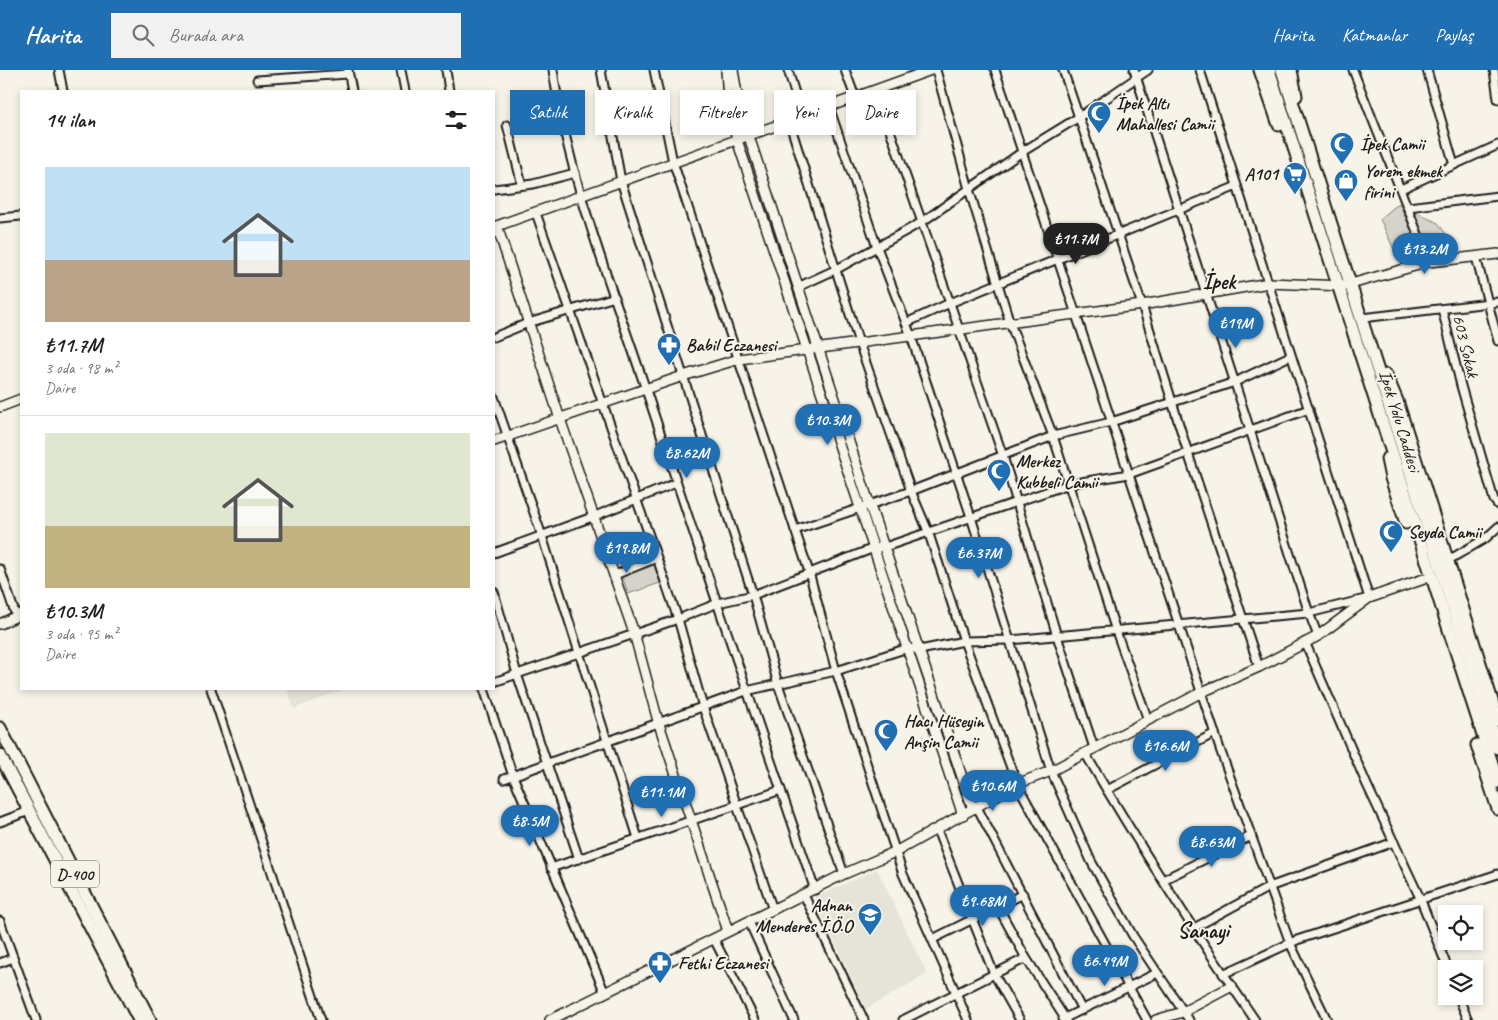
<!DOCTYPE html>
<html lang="tr">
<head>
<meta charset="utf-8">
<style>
  body { margin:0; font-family:Caveat,sans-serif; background:#f2f2f2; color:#222; height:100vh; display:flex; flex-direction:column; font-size:19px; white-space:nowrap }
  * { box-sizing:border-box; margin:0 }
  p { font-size:16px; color:#767676 }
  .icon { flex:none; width:28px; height:28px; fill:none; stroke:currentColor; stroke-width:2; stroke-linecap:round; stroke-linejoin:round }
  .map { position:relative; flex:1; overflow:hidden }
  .side { position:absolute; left:20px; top:20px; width:475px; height:600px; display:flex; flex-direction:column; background:#fff; border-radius:0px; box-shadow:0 2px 8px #0003 }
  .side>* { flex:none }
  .hud { position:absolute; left:510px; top:20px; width:475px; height:45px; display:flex; gap:10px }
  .buttons { position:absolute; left:1438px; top:835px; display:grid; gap:10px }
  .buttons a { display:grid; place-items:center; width:45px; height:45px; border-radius:0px; background:#fff; box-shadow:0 2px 8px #0003; font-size:25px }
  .price { position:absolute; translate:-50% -42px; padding:0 11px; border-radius:18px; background:#1f6fb2; color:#fff; font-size:16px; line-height:32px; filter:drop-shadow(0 1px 2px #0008) }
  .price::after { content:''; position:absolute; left:50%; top:30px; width:15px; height:11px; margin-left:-8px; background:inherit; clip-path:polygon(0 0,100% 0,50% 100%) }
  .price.on { background:#222; color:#fff }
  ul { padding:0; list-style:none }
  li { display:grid; align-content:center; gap:10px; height:265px; padding:0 25px }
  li+li { border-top:1px solid #e0e0e0 }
  li span { display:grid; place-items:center; height:155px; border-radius:0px; color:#555 }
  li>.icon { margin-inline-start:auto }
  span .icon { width:90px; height:90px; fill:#fffc; stroke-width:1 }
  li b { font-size:21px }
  h2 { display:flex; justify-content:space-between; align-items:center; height:60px; padding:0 25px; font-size:21px }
  .tag { padding:0 18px; border-radius:0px; background:#fff; box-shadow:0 2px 8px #0003; font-size:18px; line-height:45px }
  .tag.on { background:#1f6fb2; color:#fff }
  header { display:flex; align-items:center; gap:30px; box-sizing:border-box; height:70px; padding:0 25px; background:#1f6fb2; color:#fff }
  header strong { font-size:24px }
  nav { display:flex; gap:28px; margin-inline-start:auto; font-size:18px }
  .search { width:350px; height:45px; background:#f2f2f2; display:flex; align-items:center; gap:12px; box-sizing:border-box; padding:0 18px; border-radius:0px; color:#767676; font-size:19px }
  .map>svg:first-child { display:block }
</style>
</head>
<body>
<header>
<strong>Harita</strong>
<div class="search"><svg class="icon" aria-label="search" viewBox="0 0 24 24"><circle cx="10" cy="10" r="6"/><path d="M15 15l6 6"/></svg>Burada ara</div>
<nav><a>Harita</a><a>Katmanlar</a><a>Paylaş</a></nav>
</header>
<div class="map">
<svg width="1498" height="950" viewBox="0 0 1498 950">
  <rect width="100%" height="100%" fill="#f7f3e8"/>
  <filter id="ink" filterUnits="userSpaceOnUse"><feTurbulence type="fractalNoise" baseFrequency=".02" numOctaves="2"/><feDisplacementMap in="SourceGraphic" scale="10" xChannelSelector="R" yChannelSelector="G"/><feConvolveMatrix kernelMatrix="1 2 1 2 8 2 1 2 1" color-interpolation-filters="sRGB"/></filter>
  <g filter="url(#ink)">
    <g fill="#e6e3d9">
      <path d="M 287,619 L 344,619 L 294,639 Z"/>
      <path d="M 877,799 L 927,904 L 866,939 L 814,828 Z"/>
    </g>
    <g fill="#d7d3cb" stroke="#7a7874">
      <path d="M 1399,133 L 1421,182 L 1397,186 L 1380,149 Z"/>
      <path d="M 1415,142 L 1438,153 L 1457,179 L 1428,182 Z"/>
      <path d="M 654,495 L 660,513 L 628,524 L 622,506 Z"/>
    </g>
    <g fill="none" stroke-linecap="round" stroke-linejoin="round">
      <defs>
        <g id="minor">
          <path d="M 59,0 L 63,21"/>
          <path d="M 348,0 L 352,21"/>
          <path d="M 401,0 L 405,21"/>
          <path d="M 446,0 L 449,21"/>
          <path d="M 553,0 C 568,106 609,210 643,311 C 699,481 757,651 815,820"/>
          <path d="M 601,0 L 621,111 L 753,525 L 778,614 L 844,804"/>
          <path d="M 654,0 L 673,92 L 809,502 L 836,601 L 903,804 L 968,950"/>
          <path d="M 788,0 L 802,47"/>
          <path d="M 845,0 L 855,27"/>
          <path d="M 936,0 L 969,119 L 1010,253 L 1053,366 L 1116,561 L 1148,650"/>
          <path d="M 995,0 L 1221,682 L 1290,873 L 1327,950"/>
          <path d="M 1063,0 L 1142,235 L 1188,383 L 1259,597"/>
          <path d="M 1134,0 L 1309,543 L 1318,566"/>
          <path d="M 1353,0 L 1429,192"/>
          <path d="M 1427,0 L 1454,95"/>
          <path d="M 1494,0 L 1498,29"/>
          <path d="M 257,10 L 348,4"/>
          <path d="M 876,20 L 1003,386 L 1057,566 L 1094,678"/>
          <path d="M 829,37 L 877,177 L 911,266 L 971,447 L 1051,701 L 1091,791 L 1133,866 L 1189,950"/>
          <path d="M 789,51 L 859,273 L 911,421 L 928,461 L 964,571 L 1017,714 L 1147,950"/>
          <path d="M 507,55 L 522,115"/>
          <path d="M 494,119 L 533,114 L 575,103"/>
          <path d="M 1401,119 L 1498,75"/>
          <path d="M 1408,137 L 1498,126"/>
          <path d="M 536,143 L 657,488 L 678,549 L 703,637 L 773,840"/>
          <path d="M 0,148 L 21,146"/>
          <path d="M 1476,187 L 1498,271"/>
          <path d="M 800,216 L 837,199 L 922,152 L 1022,82 L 1079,47 L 1148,0"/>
          <path d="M 1442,239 L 1461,316 L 1494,430 L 1498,435"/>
          <path d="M 1362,248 L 1498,232"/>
          <path d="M 906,253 L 950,233 L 1237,116"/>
          <path d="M 494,267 L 528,253 L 615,227"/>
          <path d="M 494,327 L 542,466 L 638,768"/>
          <path d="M 795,460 L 911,421 L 1053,366 L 1111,352 L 1235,312 L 1290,286"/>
          <path d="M 494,483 L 595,446 L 676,413"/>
          <path d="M 1447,491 L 1486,468 L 1498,457"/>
          <path d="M 0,499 L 16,546"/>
          <path d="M 615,505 L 657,488"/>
          <path d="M 494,522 L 517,604 L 579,789"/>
          <path d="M 1305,572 L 1367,715 L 1420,828 L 1448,899"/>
          <path d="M 494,612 L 678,549 L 718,533 L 753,525 L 874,478 L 885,477 L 1069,414 L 1129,404 L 1309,339"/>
          <path d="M 211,619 L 321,950"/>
          <path d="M 484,619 L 513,706 L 605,923"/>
          <path d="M 1085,683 C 1138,774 1195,863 1255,950"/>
          <path d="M 504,709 L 746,621 L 836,601 L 908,578 L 920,580 L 964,571 L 1010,570 L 1309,543 L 1369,528 L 1200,0"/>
          <path d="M 1107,720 L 1215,663"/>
          <path d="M 977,737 L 1082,940"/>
          <path d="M 0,752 L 29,741"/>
          <path d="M 937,760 L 994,904 L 1020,950"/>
          <path d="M 551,798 L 781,720"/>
          <path d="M 1163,810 L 1251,766"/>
          <path d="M 804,825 L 864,950"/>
          <path d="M 998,837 L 1026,888 L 1066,950"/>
          <path d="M 0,851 L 36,950"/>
          <path d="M 749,852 L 794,950"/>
          <path d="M 1194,858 L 1269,817 L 1394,772"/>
          <path d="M 714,869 L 755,950"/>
          <path d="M 933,869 L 1023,824"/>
          <path d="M 0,893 L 13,888"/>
          <path d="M 1223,904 L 1297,870 L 1498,804"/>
          <path d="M 1458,926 L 1468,950"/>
          <path d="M 1063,949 L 1157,903"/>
          <path d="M 903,950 L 1026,888"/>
        </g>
        <g id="tertiary">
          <path d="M 726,0 L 728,30 L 737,70 L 963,745"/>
          <path d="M 733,0 L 739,36 L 869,433 L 973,739"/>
          <path d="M 497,156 L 560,349 L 634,563 L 658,651 L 728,861"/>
          <path d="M 494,157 L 931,0"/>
          <path d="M 0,337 L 21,329"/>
          <path d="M 494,371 L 683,306 L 739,289 L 1142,235 L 1269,213 L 1344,216 L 1429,192 L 1498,184"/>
          <path d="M 0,554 L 21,544"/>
          <path d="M 550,950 L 844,804 L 897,781 L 1017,714 L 1051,701 L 1202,622 L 1259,597 L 1318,566 L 1369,528 L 1424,509"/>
          <path d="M 1156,950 L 1183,942 L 1232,916"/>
        </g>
        <g id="trunk">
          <path d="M 1260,0 L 1279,55"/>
          <path d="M 1269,0 L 1498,712"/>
          <path d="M 1282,0 L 1498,678"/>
          <path d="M 1291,0 L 1296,26"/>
          <path d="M 1386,305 L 1397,331 L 1498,650"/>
          <path d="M 1387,389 L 1391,408 L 1406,453"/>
          <path d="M 0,658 L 150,950"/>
          <path d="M 1477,675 L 1498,739"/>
          <path d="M 0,685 L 139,950"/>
        </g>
      </defs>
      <use href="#minor" stroke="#1c1c1c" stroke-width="11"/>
      <use href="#tertiary" stroke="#1c1c1c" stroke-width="12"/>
      <use href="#trunk" stroke="#1c1c1c" stroke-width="15"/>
      <use href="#minor" stroke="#f7f3e8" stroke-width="7"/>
      <use href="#tertiary" stroke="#f7f3e8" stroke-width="9"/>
      <use href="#trunk" stroke="#f7f3e8" stroke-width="11"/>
    </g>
  </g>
  <defs>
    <symbol id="mosque-pin" viewBox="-11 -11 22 30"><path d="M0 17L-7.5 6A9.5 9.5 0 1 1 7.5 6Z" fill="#1f6fb2" stroke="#f7f3e8"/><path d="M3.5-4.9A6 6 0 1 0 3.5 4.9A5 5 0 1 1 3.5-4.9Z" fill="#fff"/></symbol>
    <symbol id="supermarket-pin" viewBox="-11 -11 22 30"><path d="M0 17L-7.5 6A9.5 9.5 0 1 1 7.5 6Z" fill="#1f6fb2" stroke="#f7f3e8"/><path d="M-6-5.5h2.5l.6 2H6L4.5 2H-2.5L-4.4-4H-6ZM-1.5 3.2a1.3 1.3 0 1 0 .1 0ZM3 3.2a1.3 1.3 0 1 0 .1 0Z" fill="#fff"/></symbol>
    <symbol id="shop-pin" viewBox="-11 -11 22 30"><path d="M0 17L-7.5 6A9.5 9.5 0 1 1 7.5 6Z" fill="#1f6fb2" stroke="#f7f3e8"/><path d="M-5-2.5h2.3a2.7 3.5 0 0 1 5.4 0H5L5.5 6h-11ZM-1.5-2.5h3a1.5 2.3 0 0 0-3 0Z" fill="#fff"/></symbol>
    <symbol id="pharmacy-pin" viewBox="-11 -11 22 30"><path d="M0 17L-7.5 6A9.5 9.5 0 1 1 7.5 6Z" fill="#1f6fb2" stroke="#f7f3e8"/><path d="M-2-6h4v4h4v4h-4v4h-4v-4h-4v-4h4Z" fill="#fff"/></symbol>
    <symbol id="school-pin" viewBox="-11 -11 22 30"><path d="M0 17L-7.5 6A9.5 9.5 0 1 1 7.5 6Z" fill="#1f6fb2" stroke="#f7f3e8"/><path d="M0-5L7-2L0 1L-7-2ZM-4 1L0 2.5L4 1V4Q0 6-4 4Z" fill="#fff"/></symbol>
  </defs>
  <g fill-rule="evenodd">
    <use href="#mosque-pin" x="1085" y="29" width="28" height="38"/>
    <use href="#mosque-pin" x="1328" y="60" width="28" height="38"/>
    <use href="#supermarket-pin" x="1281" y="90" width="28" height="38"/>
    <use href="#shop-pin" x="1332" y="97" width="28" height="38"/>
    <use href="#pharmacy-pin" x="655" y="261" width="28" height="38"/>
    <use href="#mosque-pin" x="985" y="387" width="28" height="38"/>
    <use href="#mosque-pin" x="1377" y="448" width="28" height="38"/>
    <use href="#mosque-pin" x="872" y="647" width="28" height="38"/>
    <use href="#school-pin" x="856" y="831" width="28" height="38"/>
    <use href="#pharmacy-pin" x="646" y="879" width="28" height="38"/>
  </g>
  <g text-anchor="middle" stroke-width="4" stroke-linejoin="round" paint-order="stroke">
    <rect fill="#f7f3e8" stroke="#5e5c59" stroke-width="1" x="51" y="790.5" width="48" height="27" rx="4"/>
    <g font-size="16" font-weight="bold" fill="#1c1c1c">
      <text x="75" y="810">D-400</text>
    </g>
    <g font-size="18" font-weight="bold" fill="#1c1c1c" stroke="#f7f3e8" text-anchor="start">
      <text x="1116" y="39">İpek Altı<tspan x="1116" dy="21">Mahallesi Camii</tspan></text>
      <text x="1360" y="80">İpek Camii</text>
      <text x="1364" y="107">Yorem ekmek<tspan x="1364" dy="21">firini</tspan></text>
      <text x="1278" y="110" text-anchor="end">A101</text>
      <text x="686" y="281">Babil Eczanesi</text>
      <text x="1016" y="397">Merkez<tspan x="1016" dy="21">Kubbeli Camii</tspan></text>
      <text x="1408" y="468">Seyda Camii</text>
      <text x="904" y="657">Hacı Hüseyin<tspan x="904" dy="21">Anşin Camii</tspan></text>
      <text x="852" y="841" text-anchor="end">Adnan<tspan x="852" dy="21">Menderes İ.Ö.O</tspan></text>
      <text x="678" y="899">Fethi Eczanesi</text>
    </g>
    <g font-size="18" fill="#1c1c1c" stroke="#f7f3e8">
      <text transform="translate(1466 276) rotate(76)" y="6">603 Sokak</text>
      <text transform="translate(1400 351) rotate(73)" y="6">İpek Yolu Caddesi</text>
    </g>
    <g font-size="22" font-weight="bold" fill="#1c1c1c" stroke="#f7f3e8">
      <text x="1219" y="219">İpek</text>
      <text x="1203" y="868">Sanayi</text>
    </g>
  </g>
</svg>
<div class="buttons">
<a><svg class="icon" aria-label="locate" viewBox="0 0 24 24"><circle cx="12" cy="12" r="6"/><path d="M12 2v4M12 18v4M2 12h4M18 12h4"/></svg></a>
<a><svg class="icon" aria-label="layers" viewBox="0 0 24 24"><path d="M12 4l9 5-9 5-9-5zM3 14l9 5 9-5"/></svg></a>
</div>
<b class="price on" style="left:1076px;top:195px">₺11.7M</b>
<b class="price" style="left:1425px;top:205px">₺13.2M</b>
<b class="price" style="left:1236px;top:279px">₺19M</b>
<b class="price" style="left:828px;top:376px">₺10.3M</b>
<b class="price" style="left:687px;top:409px">₺8.62M</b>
<b class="price" style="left:627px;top:504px">₺19.8M</b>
<b class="price" style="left:979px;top:509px">₺6.37M</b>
<b class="price" style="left:1166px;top:702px">₺16.6M</b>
<b class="price" style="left:993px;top:742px">₺10.6M</b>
<b class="price" style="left:662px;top:748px">₺11.1M</b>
<b class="price" style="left:530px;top:777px">₺8.5M</b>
<b class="price" style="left:1212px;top:798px">₺8.63M</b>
<b class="price" style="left:983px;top:857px">₺9.68M</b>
<b class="price" style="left:1105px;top:917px">₺6.49M</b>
<div class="hud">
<a class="tag on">Satılık</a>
<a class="tag">Kiralık</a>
<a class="tag">Filtreler</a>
<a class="tag">Yeni</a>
<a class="tag">Daire</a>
</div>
<section class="side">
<h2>14 ilan<svg class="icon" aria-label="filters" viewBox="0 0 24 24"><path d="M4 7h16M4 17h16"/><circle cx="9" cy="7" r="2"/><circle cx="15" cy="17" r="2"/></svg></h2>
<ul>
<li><span style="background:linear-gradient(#bfe0f5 60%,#b9a48a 0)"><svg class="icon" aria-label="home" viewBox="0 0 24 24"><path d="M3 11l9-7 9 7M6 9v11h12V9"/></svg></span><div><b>₺11.7M</b><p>3 oda · 98 m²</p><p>Daire</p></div></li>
<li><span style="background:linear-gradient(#dfe7d0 60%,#c2b280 0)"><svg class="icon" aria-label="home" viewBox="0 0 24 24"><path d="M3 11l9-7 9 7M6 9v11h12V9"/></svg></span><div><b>₺10.3M</b><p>3 oda · 95 m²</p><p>Daire</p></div></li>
</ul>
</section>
</div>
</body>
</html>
